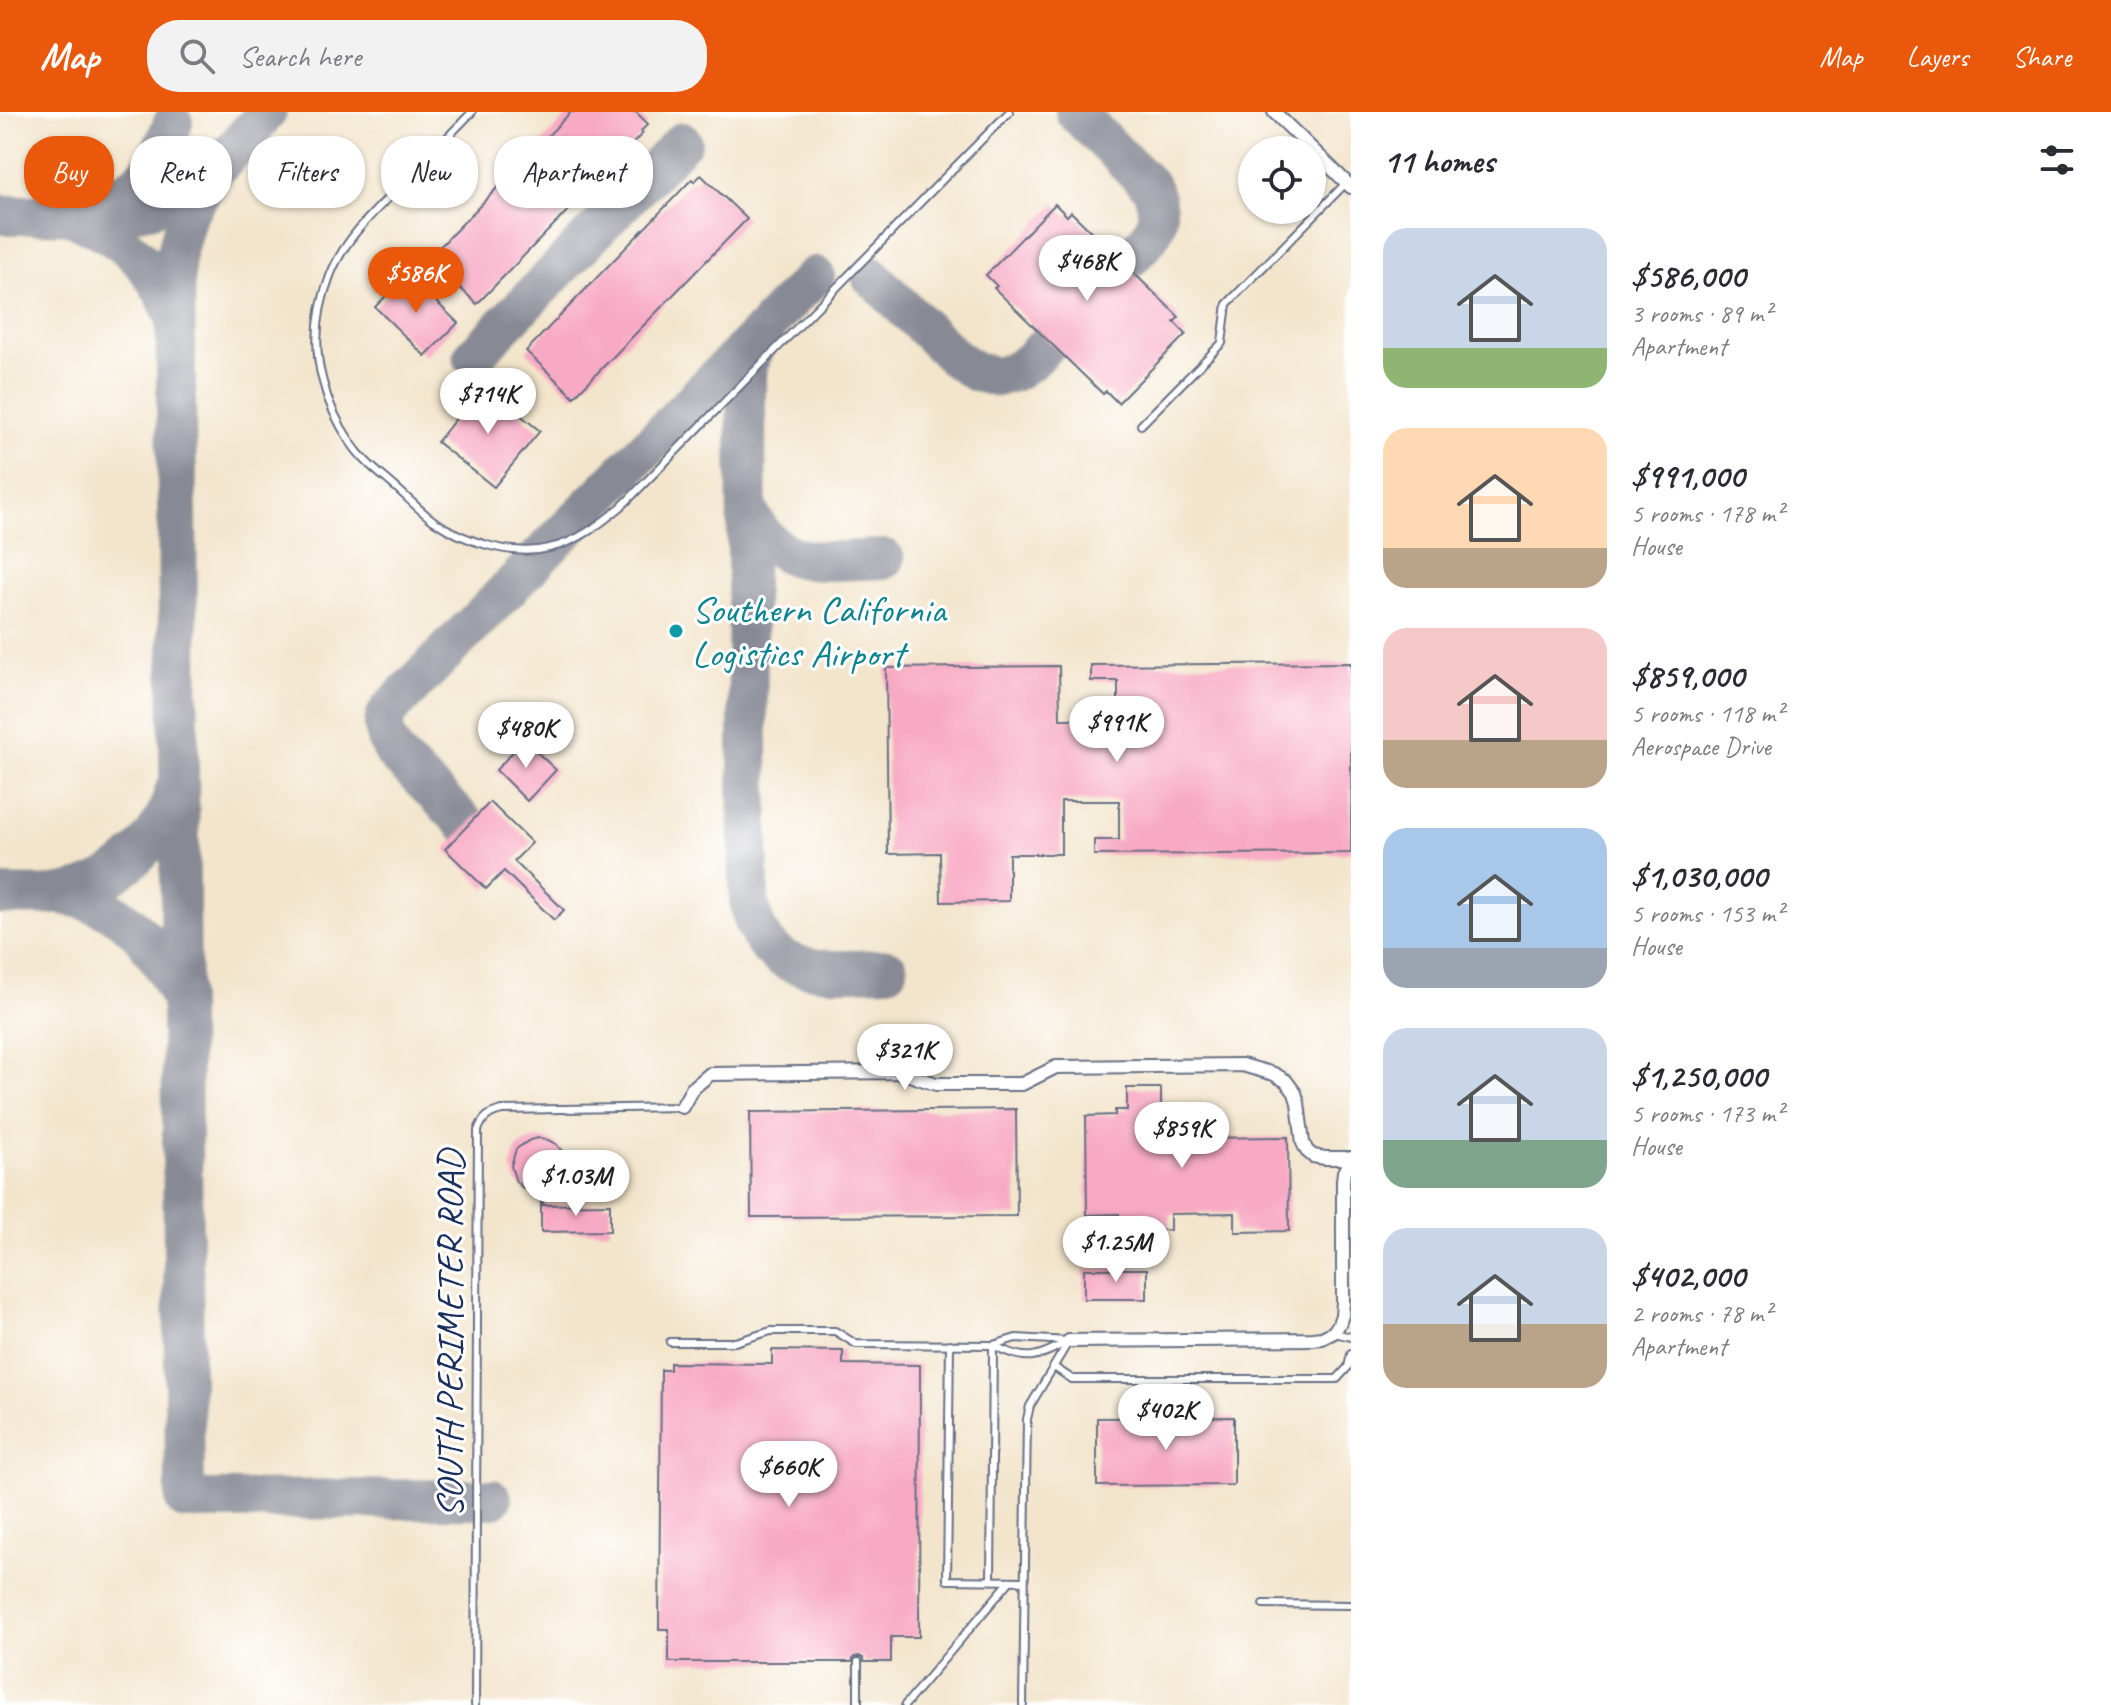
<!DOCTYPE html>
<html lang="en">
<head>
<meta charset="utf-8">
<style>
  body { margin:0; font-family:Caveat,sans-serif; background:#f2f2f3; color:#2b2b33; height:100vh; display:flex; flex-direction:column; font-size:30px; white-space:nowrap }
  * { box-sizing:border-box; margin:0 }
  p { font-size:26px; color:#7c7c81 }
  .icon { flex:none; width:44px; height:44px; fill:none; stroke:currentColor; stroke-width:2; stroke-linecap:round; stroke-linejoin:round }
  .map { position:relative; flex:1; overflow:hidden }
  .details { display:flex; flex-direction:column; background:#fff; width:760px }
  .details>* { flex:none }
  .top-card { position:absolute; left:24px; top:24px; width:760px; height:72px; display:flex; gap:16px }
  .fabs { position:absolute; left:1238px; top:24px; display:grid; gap:16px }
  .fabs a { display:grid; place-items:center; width:88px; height:88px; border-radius:50%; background:#fff; box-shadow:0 2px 6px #0004; font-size:40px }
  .price { position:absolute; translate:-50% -68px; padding:0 18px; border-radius:28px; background:#fff; color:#222; font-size:26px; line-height:52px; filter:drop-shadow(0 2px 4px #0008) }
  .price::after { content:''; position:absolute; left:50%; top:48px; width:24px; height:18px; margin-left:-12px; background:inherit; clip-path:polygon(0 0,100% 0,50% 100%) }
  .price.active { background:#ea580c; color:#fff }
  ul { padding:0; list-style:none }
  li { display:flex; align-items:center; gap:24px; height:200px; padding:0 32px }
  li span { display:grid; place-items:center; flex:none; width:224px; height:160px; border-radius:24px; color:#555 }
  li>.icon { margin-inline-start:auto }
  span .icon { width:96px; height:96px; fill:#fffc; stroke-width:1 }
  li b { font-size:34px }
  h2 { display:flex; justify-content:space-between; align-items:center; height:96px; padding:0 32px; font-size:34px }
  .tag { padding:0 28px; border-radius:32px; background:#fff; box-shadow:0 2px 6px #0004; font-size:28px; line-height:72px }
  .tag.active { background:#ea580c; color:#fff }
  header { display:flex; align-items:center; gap:48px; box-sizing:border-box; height:112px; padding:0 40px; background:#ea580c; color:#fff }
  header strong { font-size:38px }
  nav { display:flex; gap:44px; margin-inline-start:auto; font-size:28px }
  .search { width:560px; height:72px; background:#f2f2f3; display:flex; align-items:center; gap:20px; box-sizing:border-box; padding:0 28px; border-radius:32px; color:#7c7c81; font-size:30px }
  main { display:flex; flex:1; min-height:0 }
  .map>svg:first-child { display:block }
</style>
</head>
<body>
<header>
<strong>Map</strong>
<div class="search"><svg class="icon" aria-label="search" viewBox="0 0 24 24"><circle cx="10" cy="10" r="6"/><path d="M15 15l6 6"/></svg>Search here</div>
<nav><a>Map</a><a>Layers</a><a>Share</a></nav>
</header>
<main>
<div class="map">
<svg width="1351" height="1593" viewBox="0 0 1351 1593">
  <rect width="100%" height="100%" fill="#fff"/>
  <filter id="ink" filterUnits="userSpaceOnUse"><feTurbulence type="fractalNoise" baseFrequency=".0125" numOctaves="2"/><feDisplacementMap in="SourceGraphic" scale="16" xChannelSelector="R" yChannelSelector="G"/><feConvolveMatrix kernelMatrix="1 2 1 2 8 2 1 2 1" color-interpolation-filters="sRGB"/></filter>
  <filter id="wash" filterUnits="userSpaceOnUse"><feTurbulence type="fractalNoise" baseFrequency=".006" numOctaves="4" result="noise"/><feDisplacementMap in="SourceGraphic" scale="32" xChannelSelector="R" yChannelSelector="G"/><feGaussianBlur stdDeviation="1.8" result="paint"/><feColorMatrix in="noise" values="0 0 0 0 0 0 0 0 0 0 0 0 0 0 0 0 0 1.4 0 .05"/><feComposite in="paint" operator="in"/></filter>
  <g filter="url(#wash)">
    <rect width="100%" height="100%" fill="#f3e5cc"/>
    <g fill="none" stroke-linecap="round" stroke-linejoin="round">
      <g stroke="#878a95" stroke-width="40">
        <path d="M 267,0 L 214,59 L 187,102 L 175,146 L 185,1388 L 492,1387"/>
        <path d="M 1075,0 L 1151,75 C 1167,113 1150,126 1124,152"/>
        <path d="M 92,93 C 144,76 153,60 173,11"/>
        <path d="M 0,103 L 115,102 L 149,96 L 207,63"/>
        <path d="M 73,105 C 124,126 151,149 173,201"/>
        <path d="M 815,164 C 791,189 755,218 748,254 C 747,262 747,271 746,279 L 749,789 C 762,869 824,858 888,857"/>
        <path d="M 871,164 L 956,247 L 976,260 L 997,265 L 1013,260 L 1029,250 L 1049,230"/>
        <path d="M 473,245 L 682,30"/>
        <path d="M 747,397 C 779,463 822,448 885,447"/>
        <path d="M 467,713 L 395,642 L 386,626 L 384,615 L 385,606 L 389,598 L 758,223"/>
        <path d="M 60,782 C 70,785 81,786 90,790 C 137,806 158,841 178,883"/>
        <path d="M 0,783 C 20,783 42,785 62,782 C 116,772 160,733 174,680"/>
      </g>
    </g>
    <g id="blocks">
      <g fill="#f8aac4">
        <path d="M 571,0 L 636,0 L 648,12 L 641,19 L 643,21 L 477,192 L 429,146 Z"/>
        <path d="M 701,63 L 747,107 L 574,285 L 526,239 L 692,67 L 694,70 Z"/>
        <path d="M 1055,92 L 1067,104 L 1071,100 L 1179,205 L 1174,210 L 1186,222 L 1118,291 L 1106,279 L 1103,282 L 994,176 L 997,174 L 986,163 Z"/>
        <path d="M 408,162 L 458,211 L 425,244 L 375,195 Z"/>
        <path d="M 483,273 L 540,319 L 494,375 L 437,330 Z"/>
        <path d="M 1351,551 L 1351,741 L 1094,743 L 1094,728 L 1119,728 L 1119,689 L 1061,689 L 1061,742 L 1009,742 L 1009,789 L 941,790 L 940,741 L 888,742 L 886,556 L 1059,554 L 1060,607 L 1118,607 L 1118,569 L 1091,569 L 1091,553 Z"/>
        <path d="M 524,628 L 556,658 L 527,689 L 496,658 Z"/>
        <path d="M 490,690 L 532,731 L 514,749 L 564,798 L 554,808 L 504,759 L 486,777 L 445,737 Z"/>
        <path d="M 1127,976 L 1161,976 L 1161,998 L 1172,998 L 1172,1003 L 1202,1002 L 1202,1026 L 1288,1025 L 1289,1119 L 1235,1120 L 1235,1101 L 1170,1102 L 1170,1118 L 1119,1119 L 1119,1102 L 1087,1103 L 1086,1004 L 1115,1003 L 1115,998 L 1127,998 Z"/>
        <path d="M 1016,997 L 1017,1104 L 751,1105 L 750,1000 Z"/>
        <path d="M 538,1026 L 548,1028 L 556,1032 L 562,1039 L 565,1048 L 565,1058 L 562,1067 L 541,1093 L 541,1081 L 523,1076 L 516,1070 L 511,1054 L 516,1037 L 530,1028 Z"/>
        <path d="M 610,1092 L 610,1119 L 541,1120 L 541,1093 Z"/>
        <rect x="1084" y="1157" width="63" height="30"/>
        <path d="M 772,1238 L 843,1239 L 843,1252 L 920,1253 L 919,1525 L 891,1525 L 891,1550 L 864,1550 L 863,1546 L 859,1544 L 854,1545 L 852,1550 L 669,1550 L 669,1517 L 659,1517 L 661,1258 L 670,1258 L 670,1251 L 772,1252 Z"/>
        <path d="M 1234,1305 L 1234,1373 L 1097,1374 L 1097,1306 Z"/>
      </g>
    </g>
  </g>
  <g filter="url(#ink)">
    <use href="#blocks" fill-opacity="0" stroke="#676f84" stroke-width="2"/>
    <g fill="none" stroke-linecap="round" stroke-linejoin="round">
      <defs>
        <g id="service">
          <path d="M 472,0 C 448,25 424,49 400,74 C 374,100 344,127 330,164 C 317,198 313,235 323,270 C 328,291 339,313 351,331 C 362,348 378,360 393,373 C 407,385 420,399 434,409 C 465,430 513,445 549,436 C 578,430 600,412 622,394 L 1009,0"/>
          <path d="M 1141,313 L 1222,231 L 1227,192 L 1346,71"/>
          <path d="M 1335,1221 L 1351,1225"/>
          <path d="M 1016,1226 L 1069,1229 C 1036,1246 1027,1251 993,1233 Z"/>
          <path d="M 670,1230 L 735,1230 L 771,1219 L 835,1219 L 856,1232 L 993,1233 L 991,1468"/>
          <path d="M 950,1232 L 947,1468 L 1024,1469"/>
          <path d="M 1054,1255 L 1072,1267 L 1337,1267 L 1348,1255 L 1351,1242"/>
          <path d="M 1263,1492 L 1351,1493"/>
          <path d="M 858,1550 L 858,1593"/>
          <path d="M 475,1593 L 478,1019 C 482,1006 489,1001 502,998 L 682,995"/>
          <path d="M 905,1593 L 1010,1469"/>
          <path d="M 1023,1593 L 1027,1307 L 1030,1294 L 1069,1229"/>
        </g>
        <g id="minor">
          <path d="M 1274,0 L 1351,75"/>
          <path d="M 682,995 L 692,977 L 710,962 L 901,960 L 936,972 L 1022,972 L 1056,955 L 1242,953 L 1274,962 L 1286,969 L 1295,981 L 1298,991 L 1303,1031 L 1307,1039 L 1313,1044 L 1325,1046 L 1351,1046"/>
          <path d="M 1069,1229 L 1313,1227 L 1322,1226 L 1334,1220 L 1339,1212 L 1342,1203 L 1343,1190 L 1343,1069 L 1344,1060 L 1351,1049"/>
        </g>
      </defs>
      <use href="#service" stroke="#676f84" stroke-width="10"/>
      <use href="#minor" stroke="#676f84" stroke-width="16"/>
      <use href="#service" stroke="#fff" stroke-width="6"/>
      <use href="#minor" stroke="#fff" stroke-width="12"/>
    </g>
  </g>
  <circle fill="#0f9aa8" stroke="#fff" stroke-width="3" cx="676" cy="519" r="8"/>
  <g text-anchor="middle" stroke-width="6" stroke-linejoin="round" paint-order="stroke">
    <g font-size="38" fill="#0d838f" stroke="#fff" text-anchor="start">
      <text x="692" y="510">Southern California<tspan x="692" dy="44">Logistics Airport</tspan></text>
    </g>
    <g font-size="38" fill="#1b2f5e" stroke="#fff">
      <text transform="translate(449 1222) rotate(-90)" y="13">SOUTH PERIMETER ROAD</text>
    </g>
  </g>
</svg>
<div class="fabs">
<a><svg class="icon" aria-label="locate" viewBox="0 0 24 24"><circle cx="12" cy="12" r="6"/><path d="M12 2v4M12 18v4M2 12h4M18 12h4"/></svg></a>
</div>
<b class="price" style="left:1087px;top:191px">$468K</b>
<b class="price active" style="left:416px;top:203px">$586K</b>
<b class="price" style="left:488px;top:324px">$714K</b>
<b class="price" style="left:1117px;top:652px">$991K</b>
<b class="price" style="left:526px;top:658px">$480K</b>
<b class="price" style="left:905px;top:980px">$321K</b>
<b class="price" style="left:1182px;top:1058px">$859K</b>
<b class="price" style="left:576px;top:1106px">$1.03M</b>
<b class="price" style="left:1116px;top:1172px">$1.25M</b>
<b class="price" style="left:1166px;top:1340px">$402K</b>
<b class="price" style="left:789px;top:1397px">$660K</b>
<div class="top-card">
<a class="tag active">Buy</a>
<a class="tag">Rent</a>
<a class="tag">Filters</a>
<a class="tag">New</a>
<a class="tag">Apartment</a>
</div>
</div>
<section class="details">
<h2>11 homes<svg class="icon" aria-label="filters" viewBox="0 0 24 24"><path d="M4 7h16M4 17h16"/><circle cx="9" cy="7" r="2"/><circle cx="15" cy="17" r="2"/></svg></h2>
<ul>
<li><span style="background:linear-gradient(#c9d6e8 75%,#8fb573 0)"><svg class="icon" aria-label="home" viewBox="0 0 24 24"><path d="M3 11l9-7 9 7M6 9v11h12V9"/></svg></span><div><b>$586,000</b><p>3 rooms · 89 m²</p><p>Apartment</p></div></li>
<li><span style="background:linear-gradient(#ffd9b3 75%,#b9a48a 0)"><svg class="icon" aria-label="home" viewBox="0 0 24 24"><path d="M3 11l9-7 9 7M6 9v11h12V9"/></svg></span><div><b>$991,000</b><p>5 rooms · 178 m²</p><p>House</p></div></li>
<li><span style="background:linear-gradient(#f6c9c9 70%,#b9a48a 0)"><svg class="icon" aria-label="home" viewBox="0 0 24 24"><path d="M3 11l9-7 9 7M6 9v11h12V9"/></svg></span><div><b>$859,000</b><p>5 rooms · 118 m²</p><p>Aerospace Drive</p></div></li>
<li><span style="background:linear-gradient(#a9c7e8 75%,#9aa5b1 0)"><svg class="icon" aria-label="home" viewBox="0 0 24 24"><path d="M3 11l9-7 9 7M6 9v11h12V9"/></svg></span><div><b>$1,030,000</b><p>5 rooms · 153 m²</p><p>House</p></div></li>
<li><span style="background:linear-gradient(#c9d6e8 70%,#7fa58c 0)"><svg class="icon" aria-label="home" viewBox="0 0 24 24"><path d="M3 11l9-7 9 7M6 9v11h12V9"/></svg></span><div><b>$1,250,000</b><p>5 rooms · 173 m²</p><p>House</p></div></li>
<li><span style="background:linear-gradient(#c9d6e8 60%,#b9a48a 0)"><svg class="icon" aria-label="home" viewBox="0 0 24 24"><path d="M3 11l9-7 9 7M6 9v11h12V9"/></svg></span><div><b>$402,000</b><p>2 rooms · 78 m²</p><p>Apartment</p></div></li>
</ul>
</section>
</main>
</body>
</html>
